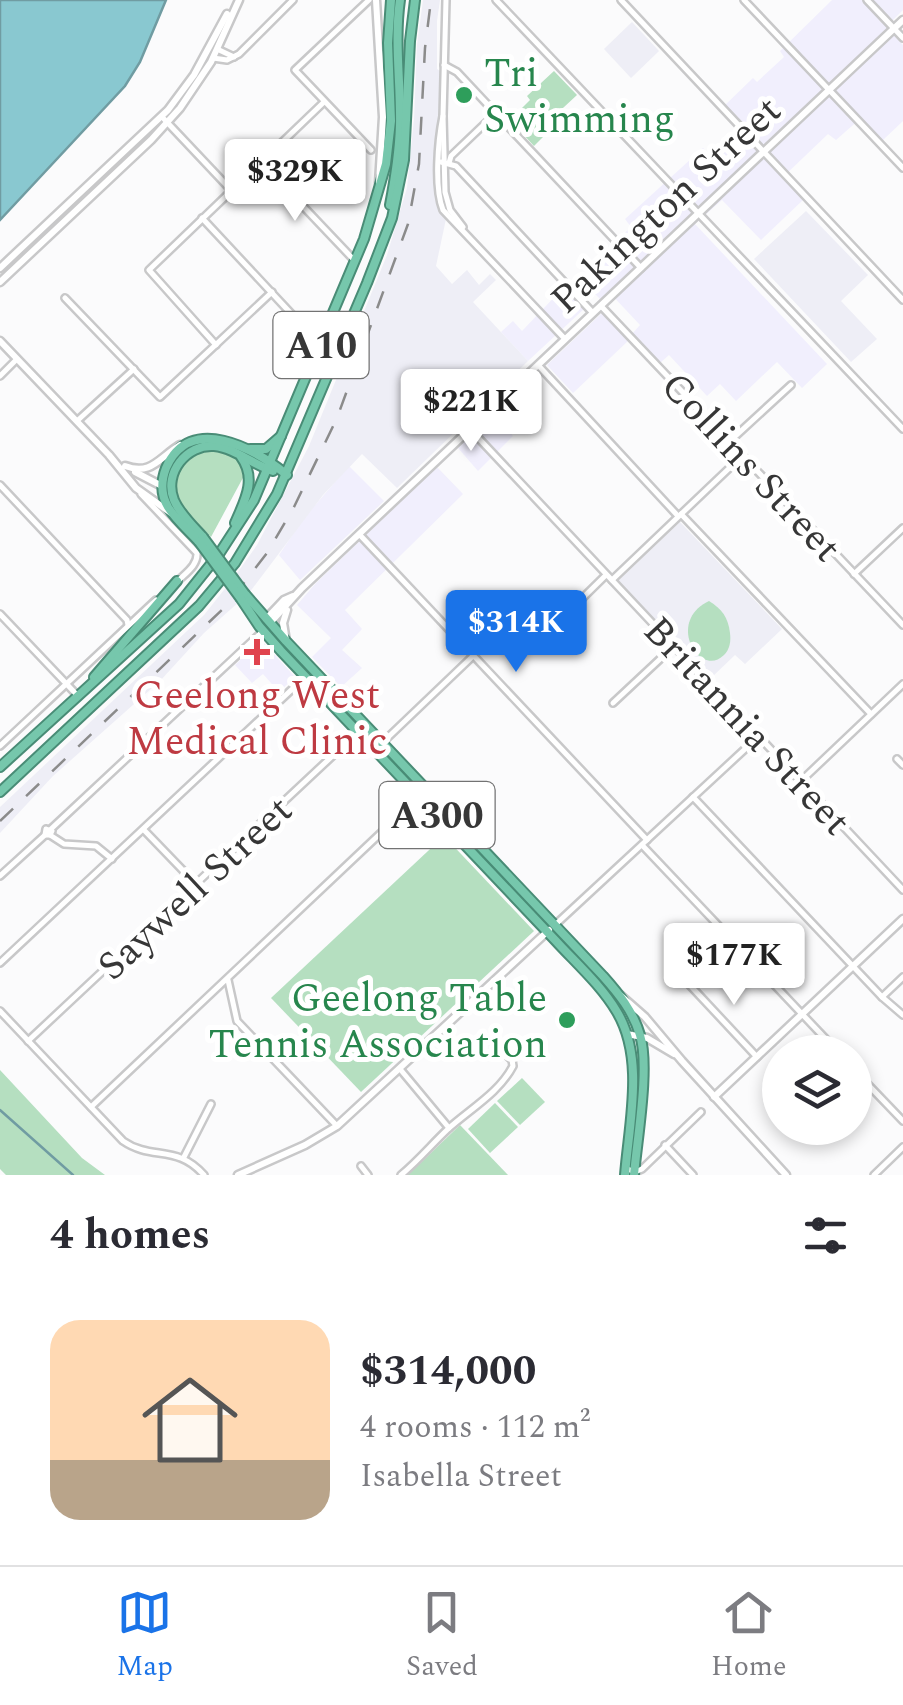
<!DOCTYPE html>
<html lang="en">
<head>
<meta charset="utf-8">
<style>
  body { margin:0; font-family:Spectral,serif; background:#f2f2f3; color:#2b2b33; height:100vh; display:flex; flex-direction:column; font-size:38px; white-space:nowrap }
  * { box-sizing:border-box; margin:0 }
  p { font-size:32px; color:#7c7c81 }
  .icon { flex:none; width:55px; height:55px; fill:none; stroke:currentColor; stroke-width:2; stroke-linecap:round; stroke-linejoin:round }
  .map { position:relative; height:1175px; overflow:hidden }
  .sheet { display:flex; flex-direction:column; background:#fff; flex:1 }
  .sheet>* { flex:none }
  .tools { position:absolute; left:762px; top:1035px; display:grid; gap:20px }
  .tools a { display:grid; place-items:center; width:110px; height:110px; border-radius:50%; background:#fff; box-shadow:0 5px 15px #0003; font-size:50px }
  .price { position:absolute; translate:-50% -85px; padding:0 22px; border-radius:10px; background:#fff; color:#222; font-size:32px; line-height:65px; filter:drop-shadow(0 2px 5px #0008) }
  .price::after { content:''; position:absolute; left:50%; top:60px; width:30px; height:22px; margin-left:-15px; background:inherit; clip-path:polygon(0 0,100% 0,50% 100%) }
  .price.current { background:#1a73e8; color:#fff }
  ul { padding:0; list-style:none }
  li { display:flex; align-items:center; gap:30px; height:250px; padding:0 50px }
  li span { display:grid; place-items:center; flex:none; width:280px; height:200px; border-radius:30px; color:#555 }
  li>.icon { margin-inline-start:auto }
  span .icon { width:120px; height:120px; fill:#fffc; stroke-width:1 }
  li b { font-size:42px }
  h2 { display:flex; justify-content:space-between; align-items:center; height:120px; padding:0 50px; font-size:42px }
  .tabs { display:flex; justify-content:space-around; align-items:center; height:140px; border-top:2px solid #e1e1e2; background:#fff; font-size:28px; color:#7c7c81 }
  .tabs a { display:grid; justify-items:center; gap:5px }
  .tabs .current { color:#1a73e8 }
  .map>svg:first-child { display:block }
</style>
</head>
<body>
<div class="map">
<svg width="903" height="1175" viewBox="0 0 903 1175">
  <rect width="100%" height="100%" fill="#fbfbfc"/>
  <g fill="#f1effd">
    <path d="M 832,0 L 903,0 L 903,10 L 886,27 L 903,45 L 903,121 L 883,140 L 861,118 L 836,140 L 828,134 L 782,178 L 803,200 L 761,240 L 722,200 L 695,224 L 827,364 L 802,388 L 777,362 L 736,401 L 720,384 L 707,396 L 669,355 L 659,364 L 631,335 L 640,325 L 609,292 L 600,299 L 579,277 L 631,227 L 625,219 L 703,148 L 711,155 L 741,127 L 723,107 L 753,78 L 757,82 L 784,57 L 780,51 Z"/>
    <path d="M 564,287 L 584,309 L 528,361 L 501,332 L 513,321 L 522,331 Z"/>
    <path d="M 603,312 L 629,340 L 573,393 L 547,365 Z"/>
    <path d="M 495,413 L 513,436 L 478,471 L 458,448 Z"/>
    <path d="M 349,466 L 384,501 L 300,580 L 279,555 L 304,518 Z"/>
    <path d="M 437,467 L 463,494 L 345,610 L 362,629 L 342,650 L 362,668 L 341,687 L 312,657 L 331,638 L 297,605 L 316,583 Z"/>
    <path d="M 258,643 L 264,643 L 295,677 L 279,692 L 263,674 L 252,683 L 235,665 Z"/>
  </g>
  <g fill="#eeeef6">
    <path d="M 423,0 L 440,0 L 437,21 L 437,69 L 440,71 L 436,204 L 446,219 L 436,266 L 452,284 L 467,270 L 479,285 L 490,274 L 496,280 L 473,302 L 528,361 L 397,488 L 362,454 L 323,495 L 249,593 L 204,633 L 160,681 L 53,776 L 0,833 L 0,807 L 204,615 L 235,576 L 257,545 L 309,446 L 387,255 L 407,188 L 414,119 L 417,45 Z"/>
    <path d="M 632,22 L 659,51 L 631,78 L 604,49 Z"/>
    <path d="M 806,211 L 868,275 L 841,301 L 877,339 L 851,362 L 754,259 Z"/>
    <path d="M 680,522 L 782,629 L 745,664 L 735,655 L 711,678 L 618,581 Z"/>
  </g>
  <g fill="#b5dfc0">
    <path d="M 554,71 L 577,95 L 550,120 L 554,126 L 534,146 L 510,120 L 530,100 L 527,96 Z"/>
    <path d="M 209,450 L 227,454 L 241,461 L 245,474 L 211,537 C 202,527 190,517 183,506 C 166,482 183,454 209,450 Z"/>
    <path d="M 709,601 C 722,609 728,617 730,633 C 731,641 730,649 724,655 C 700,679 665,622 709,601 Z"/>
    <path d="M 444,836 L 534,931 L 361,1092 L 271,998 Z"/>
    <path d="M 0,1070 L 82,1158 L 105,1175 L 6,1175 L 0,1169 Z"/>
    <path d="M 522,1078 L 545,1102 L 520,1125 L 497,1101 Z"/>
    <path d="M 495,1103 L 518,1127 L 490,1153 L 468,1129 Z"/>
    <path d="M 460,1125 L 508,1175 L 408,1175 Z"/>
  </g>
  <path fill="#89c8d0" stroke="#709ca2" stroke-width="2.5" d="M 0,0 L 166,0 L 140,62 L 125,86 L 0,220 Z"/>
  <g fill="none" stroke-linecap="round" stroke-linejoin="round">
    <path stroke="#709ca2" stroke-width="2.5" d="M 0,1110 L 73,1175"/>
    <defs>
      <g id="minor">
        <path d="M 369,0 L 295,70 L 371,150"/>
        <path d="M 446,0 L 443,116 L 445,192 L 450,210 L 463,227"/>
        <path d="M 496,0 L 903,429"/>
        <path d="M 621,0 L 903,300"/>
        <path d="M 744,0 L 903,168"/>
        <path d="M 867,0 L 903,38"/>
        <path d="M 217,49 L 234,57"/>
        <path d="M 213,58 L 227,60 L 239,54 L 293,0"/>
        <path d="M 444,65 L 457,72 L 641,268"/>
        <path d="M 443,116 C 438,141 434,187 443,210 L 565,339"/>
        <path d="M 164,119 L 231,190"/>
        <path d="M 261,162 L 355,261"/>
        <path d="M 441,162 L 456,166 L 593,313"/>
        <path d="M 449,163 L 451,156 L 496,113"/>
        <path d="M 202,218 L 312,336 L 321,342"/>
        <path d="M 65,298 L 160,397 L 272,292"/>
        <path d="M 601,306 L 903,625"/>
        <path d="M 216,345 L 149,270 L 324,102"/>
        <path d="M 538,365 L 678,516"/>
        <path d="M 0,376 L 17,359"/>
        <path d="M 77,421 L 134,369"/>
        <path d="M 470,429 L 903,890"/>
        <path d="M 729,442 L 791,385"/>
        <path d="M 0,485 L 127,620 L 128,625"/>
        <path d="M 141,494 L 197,553 C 198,566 184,574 176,583"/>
        <path d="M 681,514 L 871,714"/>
        <path d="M 359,534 L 647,840"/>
        <path d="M 854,574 L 903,528"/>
        <path d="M 612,580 L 742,456"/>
        <path d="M 0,614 L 78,696"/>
        <path d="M 547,633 L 606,575"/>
        <path d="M 613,703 L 674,646"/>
        <path d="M 382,743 L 473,656"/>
        <path d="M 0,746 L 156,600"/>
        <path d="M 897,759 L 903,765"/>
        <path d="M 801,781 L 903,684"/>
        <path d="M 693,797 L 882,997 L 903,1015"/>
        <path d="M 46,829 L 52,831 L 50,835 L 45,835 Z"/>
        <path d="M 51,829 L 263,631"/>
        <path d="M 144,830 L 196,884"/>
        <path d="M 50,835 L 64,844 L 96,846 L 112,859"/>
        <path d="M 642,845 L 838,1052"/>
        <path d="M 0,876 L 45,835"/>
        <path d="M 555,925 L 758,737"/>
        <path d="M 0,963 L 305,677"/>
        <path d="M 228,980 L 237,1021 L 337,1126"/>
        <path d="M 686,981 L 757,1057"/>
        <path d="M 882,997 L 903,977"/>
        <path d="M 0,1011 L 123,1141 C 152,1161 177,1144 204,1175"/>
        <path d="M 28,1041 L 358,732"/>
        <path d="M 400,1069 L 449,1128"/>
        <path d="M 855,1071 L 903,1121"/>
        <path d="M 91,1107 L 420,796"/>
        <path d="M 665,1145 L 693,1175"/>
        <path d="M 184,1157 L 211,1104"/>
        <path d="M 361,1166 L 368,1175"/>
        <path d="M 625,1168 L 635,1172 L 642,1169 L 701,1112"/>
        <path d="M 401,1175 C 418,1161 432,1144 448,1129 C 470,1109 499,1093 513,1066 L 512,1060 L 494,1043"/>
        <path d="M 874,1175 L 903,1147"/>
      </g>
      <g id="tertiary">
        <path d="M 376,0 L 383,117 L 379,183"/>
        <path d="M 0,268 L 168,110 L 194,75 L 227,14"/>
        <path d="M 0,282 L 151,140 L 180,108 L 211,62 L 239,0"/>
        <path d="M 0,341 L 109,455 L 136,488 L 171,513"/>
        <path d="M 125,466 C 151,476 159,458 180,445"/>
        <path d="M 135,472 L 162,486"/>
        <path d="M 266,619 L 284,600 L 293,596"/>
        <path d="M 270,623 L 302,588 L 903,20"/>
        <path d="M 286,641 L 283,623 L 287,610"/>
        <path d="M 620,995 L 645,1017 L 682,1061 L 786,1175"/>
        <path d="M 627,1034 L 647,1038 L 674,1054"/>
        <path d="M 714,1097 L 903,919"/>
        <path d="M 238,1175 L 305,1145 L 337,1126 L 549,930"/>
      </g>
      <g id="trunk">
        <path d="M 390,205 C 395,179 399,153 400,126 C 401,84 394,42 400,0"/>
        <path d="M 250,449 L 266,449 L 281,436"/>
        <path d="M 235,523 C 245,500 257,479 241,457"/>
        <path d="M 203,537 C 193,526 180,514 174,500 C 163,473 187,444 214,446 C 235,448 253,465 273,471"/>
        <path d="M 199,542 C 189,531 176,520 168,507 C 161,495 161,481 166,468 C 190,412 255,449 287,475"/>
        <path d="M 245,594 L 286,641 L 603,976 C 619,994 633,1011 640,1035 C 650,1067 637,1139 634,1175"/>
        <path d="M 241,599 L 259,626 L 281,651 L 555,940 C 576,963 601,985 617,1012 C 645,1059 629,1123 625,1175"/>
        <path d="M 94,677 L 177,581"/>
        <path d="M 0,767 L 179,604 L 219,554 L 254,500 L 364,239 L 386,164 L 391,121 L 388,43 L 391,0"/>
        <path d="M 0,792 L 199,606 L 235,563 L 277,494 L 367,283 L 392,218 L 404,160 L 410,41 L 415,0"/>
      </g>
    </defs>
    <use href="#minor" stroke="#c8c8c9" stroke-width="10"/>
    <use href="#tertiary" stroke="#c8c8c9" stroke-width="11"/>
    <use href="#trunk" stroke="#498c76" stroke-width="12"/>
    <use href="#minor" stroke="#fff" stroke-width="5"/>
    <use href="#tertiary" stroke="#fff" stroke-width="6"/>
    <use href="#trunk" stroke="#76c7ac" stroke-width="8"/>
    <path stroke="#8b8b8b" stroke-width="2.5" stroke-dasharray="18 18" stroke-linecap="butt" d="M 0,821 L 226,606 L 267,553 L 294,507 L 337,418 L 408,224 L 419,164 L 425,48 L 431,0"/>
    <defs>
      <g id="trunk-bridge">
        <path d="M 203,537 L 245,594"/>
        <path d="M 199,542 L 241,599"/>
      </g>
    </defs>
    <use href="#trunk-bridge" stroke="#498c76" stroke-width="12" stroke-linecap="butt"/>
    <use href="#trunk-bridge" stroke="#76c7ac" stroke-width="8"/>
  </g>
  <g fill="#2e9e5b" stroke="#fff" stroke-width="4">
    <circle cx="464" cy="95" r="10"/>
    <circle cx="567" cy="1020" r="10"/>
  </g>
  <path fill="#e0444e" stroke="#fff" stroke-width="4" d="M252 637h10v10h10v10h-10v10h-10v-10h-10v-10h10z"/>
  <g text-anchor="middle" stroke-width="10" stroke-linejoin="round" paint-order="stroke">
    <g fill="#fff" stroke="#737373" stroke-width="2.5">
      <rect x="273.5" y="312" width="95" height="66" rx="8"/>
      <rect x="379.5" y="782" width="115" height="66" rx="8"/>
    </g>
    <g font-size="38" font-weight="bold" fill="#373737">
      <text x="321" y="358">A10</text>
      <text x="437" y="828">A300</text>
    </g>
    <g font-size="40" fill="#27864d" stroke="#fff" text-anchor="start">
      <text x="484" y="86">Tri<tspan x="484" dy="46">Swimming</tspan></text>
      <text x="547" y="1011" text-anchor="end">Geelong Table<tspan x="547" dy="46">Tennis Association</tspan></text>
    </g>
    <g font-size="40" fill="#373737" stroke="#fff">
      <text transform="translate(665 204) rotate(-43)" y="14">Pakington Street</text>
      <text transform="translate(752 466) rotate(47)" y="14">Collins Street</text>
      <text transform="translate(748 725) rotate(47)" y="14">Britannia Street</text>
      <text transform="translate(194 887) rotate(-43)" y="14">Saywell Street</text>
    </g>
    <g font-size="40" fill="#be3a42" stroke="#fff">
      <text x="257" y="708">Geelong West<tspan x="257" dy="46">Medical Clinic</tspan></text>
    </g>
  </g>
</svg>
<div class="tools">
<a><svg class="icon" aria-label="layers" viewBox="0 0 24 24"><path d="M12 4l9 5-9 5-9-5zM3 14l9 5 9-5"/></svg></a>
</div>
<b class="price" style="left:295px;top:224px">$329K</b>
<b class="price" style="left:471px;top:454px">$221K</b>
<b class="price current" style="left:516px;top:675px">$314K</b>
<b class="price" style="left:734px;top:1008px">$177K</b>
</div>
<section class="sheet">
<h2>4 homes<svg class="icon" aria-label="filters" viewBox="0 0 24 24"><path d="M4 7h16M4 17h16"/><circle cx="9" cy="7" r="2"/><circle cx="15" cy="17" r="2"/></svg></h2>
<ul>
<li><span style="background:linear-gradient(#ffd9b3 70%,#b9a48a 0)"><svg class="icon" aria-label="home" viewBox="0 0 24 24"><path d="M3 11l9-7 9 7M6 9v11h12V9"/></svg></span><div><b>$314,000</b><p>4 rooms · 112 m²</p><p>Isabella Street</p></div></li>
</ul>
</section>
<nav class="tabs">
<a class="current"><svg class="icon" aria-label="map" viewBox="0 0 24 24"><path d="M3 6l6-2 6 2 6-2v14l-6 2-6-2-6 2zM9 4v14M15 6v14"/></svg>Map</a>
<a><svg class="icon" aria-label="saved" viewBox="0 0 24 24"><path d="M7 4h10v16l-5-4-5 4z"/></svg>Saved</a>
<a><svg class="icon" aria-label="home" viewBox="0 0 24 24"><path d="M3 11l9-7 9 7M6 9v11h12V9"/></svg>Home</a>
</nav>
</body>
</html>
